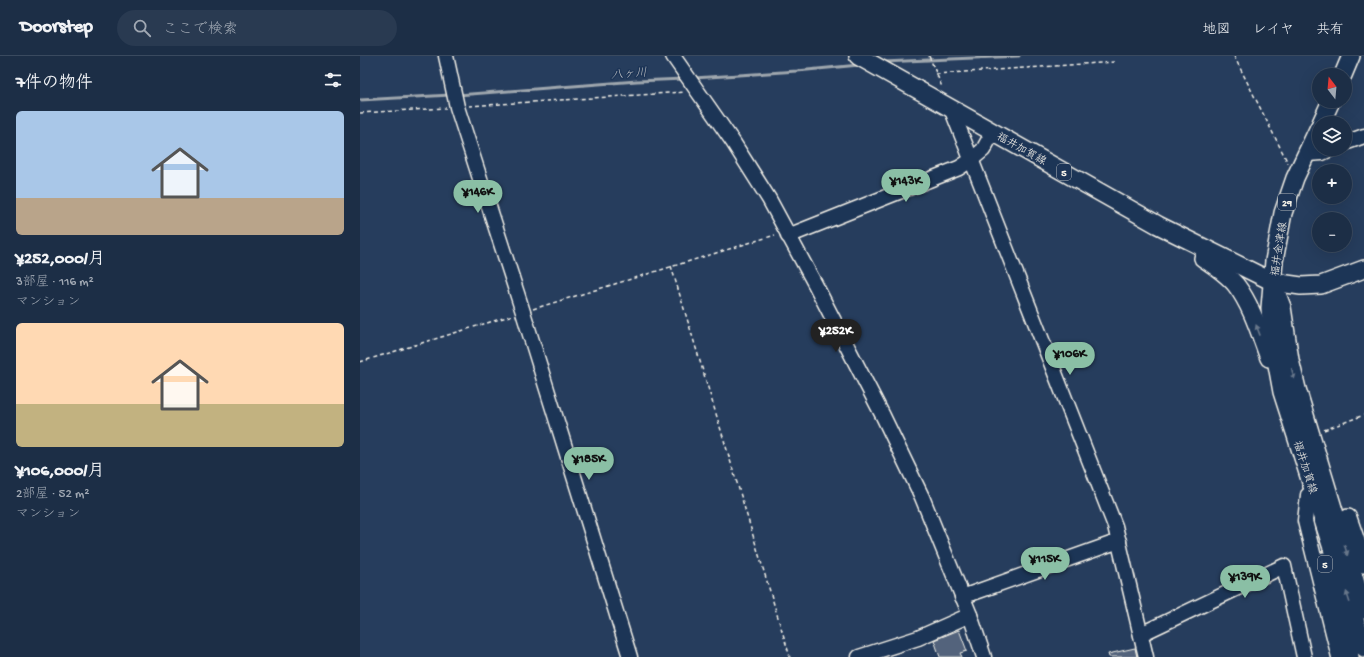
<!DOCTYPE html>
<html lang="ja">
<head>
<meta charset="utf-8">
<style>
  body { margin:0; font-family:"Gochi Hand","Klee One",sans-serif; background:#293a51; color:#f1f3f6; height:100vh; display:flex; flex-direction:column; font-size:15px; white-space:nowrap }
  * { box-sizing:border-box; margin:0 }
  p { font-size:13px; color:#a0a8b3 }
  .icon { flex:none; width:22px; height:22px; fill:none; stroke:currentColor; stroke-width:2; stroke-linecap:round; stroke-linejoin:round }
  .map { position:relative; flex:1; overflow:hidden }
  .panel { display:flex; flex-direction:column; background:#1c2e46; width:360px }
  .panel>* { flex:none }
  .needle { width:26px; rotate:344deg }
  .buttons { position:absolute; left:952px; top:12px; display:grid; gap:8px }
  .buttons a { display:grid; place-items:center; width:40px; height:40px; border-radius:50%; background:#1c2e46; box-shadow:0 4px 16px #0002,0 0 0 1px #3a4a5f; font-size:20px }
  .price { position:absolute; translate:-50% -34px; padding:0 9px; border-radius:14px; background:#8abfa5; color:#111; font-size:13px; line-height:26px; filter:drop-shadow(0 1px 2px #0008) }
  .price::after { content:''; position:absolute; left:50%; top:24px; width:12px; height:9px; margin-left:-6px; background:inherit; clip-path:polygon(0 0,100% 0,50% 100%) }
  .price.current { background:#222; color:#fff }
  ul { padding:0; list-style:none }
  li { display:grid; align-content:center; gap:8px; height:212px; padding:0 16px }
  li span { display:grid; place-items:center; height:124px; border-radius:6px; color:#555 }
  li>.icon { margin-inline-start:auto }
  span .icon { width:72px; height:72px; fill:#fffc; stroke-width:1 }
  li b { font-size:17px }
  h2 { display:flex; justify-content:space-between; align-items:center; height:48px; padding:0 16px; font-size:17px }
  header { display:flex; align-items:center; gap:24px; box-sizing:border-box; height:56px; padding:0 20px; background:#1c2e46; border-bottom:1px solid #3a4a5f }
  header strong { font-size:19px }
  nav { display:flex; gap:22px; margin-inline-start:auto; font-size:14px }
  .search { width:280px; height:36px; background:#293a51; display:flex; align-items:center; gap:10px; box-sizing:border-box; padding:0 14px; border-radius:22px; color:#a0a8b3; font-size:15px }
  main { display:flex; flex:1; min-height:0 }
  .map>svg:first-child { display:block }
</style>
</head>
<body>
<header>
<strong>Doorstep</strong>
<div class="search"><svg class="icon" aria-label="search" viewBox="0 0 24 24"><circle cx="10" cy="10" r="6"/><path d="M15 15l6 6"/></svg>ここで検索</div>
<nav><a>地図</a><a>レイヤ</a><a>共有</a></nav>
</header>
<main>
<section class="panel">
<h2>7件の物件<svg class="icon" aria-label="filters" viewBox="0 0 24 24"><path d="M4 7h16M4 17h16"/><circle cx="9" cy="7" r="2"/><circle cx="15" cy="17" r="2"/></svg></h2>
<ul>
<li><span style="background:linear-gradient(#a9c7e8 70%,#b9a48a 0)"><svg class="icon" aria-label="home" viewBox="0 0 24 24"><path d="M3 11l9-7 9 7M6 9v11h12V9"/></svg></span><div><b>¥252,000/月</b><p>3部屋 · 116 m²</p><p>マンション</p></div></li>
<li><span style="background:linear-gradient(#ffd9b3 65%,#c2b280 0)"><svg class="icon" aria-label="home" viewBox="0 0 24 24"><path d="M3 11l9-7 9 7M6 9v11h12V9"/></svg></span><div><b>¥106,000/月</b><p>2部屋 · 52 m²</p><p>マンション</p></div></li>
</ul>
</section>
<div class="map">
<svg width="1004" height="601" viewBox="0 0 1004 601">
  <rect width="100%" height="100%" fill="#263d5d"/>
  <filter id="ink" filterUnits="userSpaceOnUse"><feTurbulence type="fractalNoise" baseFrequency=".025" numOctaves="2"/><feDisplacementMap in="SourceGraphic" scale="8" xChannelSelector="R" yChannelSelector="G"/><feConvolveMatrix kernelMatrix="1 2 1 2 8 2 1 2 1" color-interpolation-filters="sRGB"/></filter>
  <g filter="url(#ink)">
    <g fill="none" stroke-linecap="round" stroke-linejoin="round">
      <g stroke="#9fa7ae" stroke-width="3">
        <path d="M 523,6 L 659,0"/>
        <path d="M 334,22 L 437,15 L 499,9"/>
        <path d="M 98,39 L 277,25 L 324,23"/>
        <path d="M 0,44 L 91,39"/>
      </g>
    </g>
    <g fill="#52647b" stroke="#f4f1e8">
      <path d="M 599,574 L 607,595 L 600,597 L 602,601 L 580,601 L 574,584 Z"/>
      <path d="M 775,592 L 777,601 L 749,601 L 748,598 Z"/>
    </g>
    <g fill="none" stroke-linecap="round" stroke-linejoin="round">
      <defs>
        <g id="minor">
          <path d="M 86,0 L 97,51 L 163,256 L 270,601"/>
          <path d="M 313,0 L 373,86 L 409,143 L 455,228 L 523,360 L 562,441 L 610,559 L 624,601"/>
          <path d="M 591,52 L 755,470 L 786,601"/>
          <path d="M 985,87 L 1004,80"/>
          <path d="M 947,98 L 962,97 L 971,93"/>
          <path d="M 428,180 L 599,112 L 611,104 L 623,94 L 633,76"/>
          <path d="M 948,439 L 945,465 L 979,601"/>
          <path d="M 602,541 L 759,485"/>
          <path d="M 781,578 L 924,510 L 944,601"/>
          <path d="M 499,601 L 558,582 L 610,559"/>
        </g>
        <g id="major">
          <path d="M 498,0 L 798,169 L 913,226 L 941,230 L 961,229 L 1004,213"/>
          <path d="M 983,19 L 991,0"/>
          <path d="M 961,67 L 971,45"/>
          <path d="M 959,71 L 935,122 L 923,157 L 914,205 L 910,252 L 913,287 L 922,336 L 1004,592"/>
          <path d="M 843,202 C 855,210 867,218 876,229 C 892,250 900,278 909,302"/>
          <path d="M 914,230 L 922,251 L 930,304 L 937,333 L 1004,554"/>
          <path d="M 988,462 L 1004,508"/>
          <path d="M 964,505 L 990,601"/>
        </g>
      </defs>
      <use href="#minor" stroke="#f4f1e8" stroke-width="17"/>
      <use href="#major" stroke="#f4f1e8" stroke-width="20"/>
      <g stroke="#f4f1e8" stroke-width="1.5" stroke-dasharray="4 3" stroke-linecap="butt">
        <path d="M 569,0 L 582,31"/>
        <path d="M 874,0 L 928,107"/>
        <path d="M 576,18 L 754,6"/>
        <path d="M 109,50 L 325,36"/>
        <path d="M 0,57 L 86,52"/>
        <path d="M 311,210 L 430,601"/>
        <path d="M 173,253 L 415,179"/>
        <path d="M 0,306 L 153,259"/>
        <path d="M 964,374 L 1004,359"/>
      </g>
      <use href="#minor" stroke="#1d3557" stroke-width="14"/>
      <use href="#major" stroke="#1d3557" stroke-width="17"/>
    </g>
    <defs><path id="oneway-solid" d="M-6-.8H1V-3.2L6.5 0L1 3.2V.8H-6Z"/></defs>
    <g fill="#68778a">
      <use href="#oneway-solid" transform="translate(898 274) rotate(-111)"/>
      <use href="#oneway-solid" transform="translate(933 318) rotate(76)"/>
      <use href="#oneway-solid" transform="translate(986 494) rotate(73)"/>
      <use href="#oneway-solid" transform="translate(988 541) rotate(-108)"/>
    </g>
  </g>
  <g text-anchor="middle" stroke-width="3" stroke-linejoin="round" paint-order="stroke">
    <g fill="#1d3557" stroke="#b4b9bc" stroke-width="1">
      <rect x="697" y="108" width="14" height="16" rx="3"/>
      <rect x="918" y="138" width="18" height="16" rx="3"/>
      <rect x="958" y="500" width="14" height="16" rx="3"/>
    </g>
    <g font-size="10" font-weight="bold" fill="#f4f1e8">
      <text x="704" y="120">5</text>
      <text x="927" y="150">29</text>
      <text x="965" y="512">5</text>
    </g>
    <g font-size="11" fill="#f4f1e8" stroke="#1d3557">
      <text transform="translate(662 92) rotate(29)" y="4">福井加賀線</text>
      <text transform="translate(918 193) rotate(-81)" y="4">福井金津線</text>
      <text transform="translate(946 411) rotate(72)" y="4">福井加賀線</text>
    </g>
    <g font-size="12" font-style="italic" fill="#bcbfc2" stroke="#1d3557">
      <text transform="translate(269 17) rotate(-4)" y="4">八ヶ川</text>
    </g>
  </g>
</svg>
<div class="buttons">
<a><svg class="needle" viewBox="-14 -14 28 28"><path d="M0-13l5 13h-10z" fill="#e53935"/><path d="M0 13l5-13h-10z" fill="#a0a8b3"/></svg></a>
<a><svg class="icon" aria-label="layers" viewBox="0 0 24 24"><path d="M12 4l9 5-9 5-9-5zM3 14l9 5 9-5"/></svg></a>
<a>+</a>
<a>−</a>
</div>
<b class="price" style="left:546px;top:147px">¥143K</b>
<b class="price" style="left:118px;top:158px">¥146K</b>
<b class="price current" style="left:476px;top:297px">¥252K</b>
<b class="price" style="left:710px;top:320px">¥106K</b>
<b class="price" style="left:229px;top:425px">¥185K</b>
<b class="price" style="left:685px;top:525px">¥115K</b>
<b class="price" style="left:885px;top:543px">¥139K</b>
</div>
</main>
</body>
</html>
